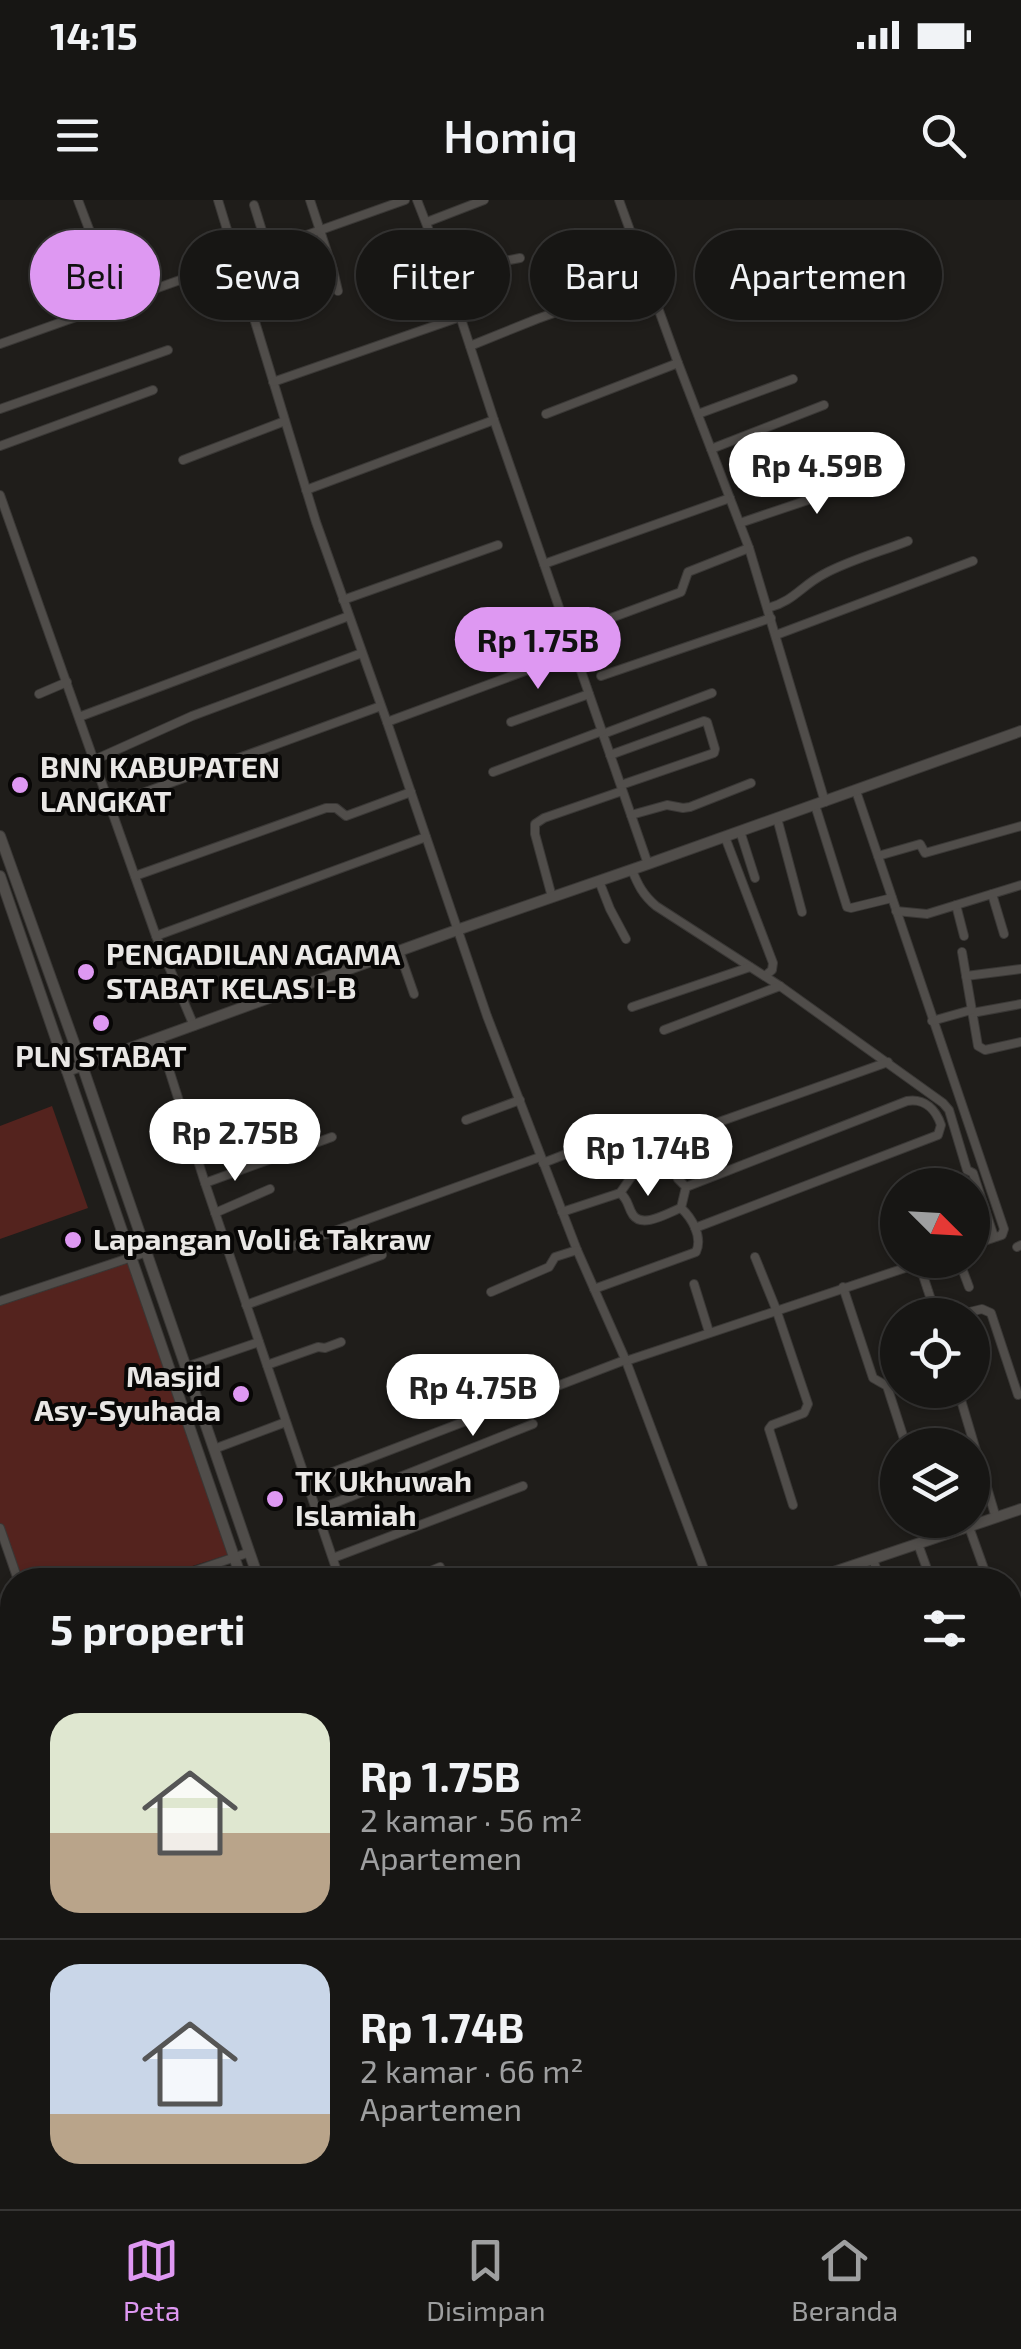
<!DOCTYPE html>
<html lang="id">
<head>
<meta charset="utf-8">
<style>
  body { margin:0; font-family:"Exo 2",sans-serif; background:#201f1d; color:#f1f3f6; height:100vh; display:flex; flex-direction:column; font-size:38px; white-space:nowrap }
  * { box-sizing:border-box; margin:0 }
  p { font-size:32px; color:#9e9fa0 }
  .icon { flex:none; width:55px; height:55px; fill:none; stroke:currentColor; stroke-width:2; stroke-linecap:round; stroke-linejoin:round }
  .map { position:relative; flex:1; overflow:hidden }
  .side { position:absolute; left:0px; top:1368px; width:1022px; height:642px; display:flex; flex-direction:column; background:#171614; border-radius:40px 40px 0 0; box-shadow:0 2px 8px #0004,0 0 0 2px #363534 }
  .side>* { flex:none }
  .guide { position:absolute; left:30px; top:30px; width:962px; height:90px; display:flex; gap:20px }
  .needle { width:65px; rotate:114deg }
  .controls { position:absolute; left:880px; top:968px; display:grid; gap:20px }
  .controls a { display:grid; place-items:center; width:110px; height:110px; border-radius:50%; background:#171614; box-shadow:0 2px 8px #0004,0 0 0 2px #363534; font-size:50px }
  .price { position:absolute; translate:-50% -85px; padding:0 22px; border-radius:35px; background:#fff; color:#222; font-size:32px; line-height:65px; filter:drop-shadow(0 2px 5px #0008) }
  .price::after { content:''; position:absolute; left:50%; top:60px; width:30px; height:22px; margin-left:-15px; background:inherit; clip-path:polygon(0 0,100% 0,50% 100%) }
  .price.active { background:#de98f2; color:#111 }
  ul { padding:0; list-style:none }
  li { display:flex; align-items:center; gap:30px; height:250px; padding:0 50px }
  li+li { border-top:2px solid #363534 }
  li span { display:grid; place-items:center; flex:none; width:280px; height:200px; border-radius:30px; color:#555 }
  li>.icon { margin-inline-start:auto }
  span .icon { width:120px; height:120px; fill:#fffc; stroke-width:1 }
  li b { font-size:42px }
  h2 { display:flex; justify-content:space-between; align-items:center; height:120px; padding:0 50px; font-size:42px }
  .pill { padding:0 35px; border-radius:45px; background:#171614; box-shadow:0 2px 8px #0004,0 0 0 2px #363534; font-size:35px; line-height:90px }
  .pill.active { background:#de98f2; color:#111 }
  .status { display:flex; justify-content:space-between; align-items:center; height:70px; padding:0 50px; background:#171614; direction:ltr }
  .status svg { height:28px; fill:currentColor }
  header { display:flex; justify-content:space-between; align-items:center; height:130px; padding:0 50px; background:#171614; font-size:45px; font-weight:600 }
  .dock { display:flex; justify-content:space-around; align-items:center; height:140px; border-top:2px solid #363534; background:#171614; font-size:28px; color:#9e9fa0 }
  .dock a { display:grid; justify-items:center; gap:5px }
  .dock .active { color:#de98f2 }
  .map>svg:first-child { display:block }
</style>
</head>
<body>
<div class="status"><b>14:15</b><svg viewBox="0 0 49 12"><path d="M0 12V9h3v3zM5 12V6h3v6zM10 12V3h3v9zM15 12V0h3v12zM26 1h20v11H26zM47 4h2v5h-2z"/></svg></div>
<header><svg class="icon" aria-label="menu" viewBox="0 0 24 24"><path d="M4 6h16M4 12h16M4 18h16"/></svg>Homiq<svg class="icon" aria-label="search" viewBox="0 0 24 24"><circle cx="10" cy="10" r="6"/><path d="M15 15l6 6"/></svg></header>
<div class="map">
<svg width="1021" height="2009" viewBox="0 0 1021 2009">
  <rect width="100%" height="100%" fill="#1f1d1a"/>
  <g fill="#54231e">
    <path d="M 52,906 L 88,1008 L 0,1039 L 0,926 Z"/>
    <path d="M 132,1061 L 233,1353 L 149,1380 L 19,1380 L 0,1323 L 0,1103 Z"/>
    <path d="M 12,1443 L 12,1595 L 0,1599 L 0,1447 Z"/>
  </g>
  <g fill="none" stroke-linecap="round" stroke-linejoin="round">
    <defs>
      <g id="minor">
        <path d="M 78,0 L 92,37"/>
        <path d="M 218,0 L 316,322 L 387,522 L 487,816 L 577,1050 L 626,1161 L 708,1380"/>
        <path d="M 310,0 L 333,70 L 338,91"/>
        <path d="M 417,0 L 449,82 L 494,220 L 648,664"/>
        <path d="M 619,0 L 678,163 L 749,348 L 825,602"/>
        <path d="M 254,5 L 268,50"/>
        <path d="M 427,22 L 484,0"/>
        <path d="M 449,82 L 499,62 L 520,58"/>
        <path d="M 0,144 L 405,0"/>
        <path d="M 470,146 L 537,119 L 649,79"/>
        <path d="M 273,182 L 460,117"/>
        <path d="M 0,209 L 168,150"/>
        <path d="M 546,214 L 678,163"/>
        <path d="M 698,214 L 793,179"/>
        <path d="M 0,246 L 153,190"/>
        <path d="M 711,249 L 824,205"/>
        <path d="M 183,260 L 285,221"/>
        <path d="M 306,290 L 494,220"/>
        <path d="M 0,295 L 156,736 L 194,826"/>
        <path d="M 740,323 L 882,275"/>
        <path d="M 544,364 L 730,298"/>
        <path d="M 343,400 L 498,345"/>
        <path d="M 768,408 C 794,401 801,386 824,374 C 850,360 880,352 908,341"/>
        <path d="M 568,434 L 681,392 L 688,372 L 749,348"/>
        <path d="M 776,435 L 973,361"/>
        <path d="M 477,465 L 566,430"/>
        <path d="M 601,476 L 771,418"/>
        <path d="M 39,494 L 67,482"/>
        <path d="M 79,517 L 349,416"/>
        <path d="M 387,522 L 574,453"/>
        <path d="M 511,522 L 589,494"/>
        <path d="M 603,534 L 712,493"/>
        <path d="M 610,555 L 704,521 L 707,522 L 715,549 L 714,553 L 621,585"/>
        <path d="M 94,560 L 192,516 L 362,453"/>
        <path d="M 493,572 L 602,531"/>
        <path d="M 856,591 L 1004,1029 L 1002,1035 L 972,1045"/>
        <path d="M 110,605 L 381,506"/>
        <path d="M 815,605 L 847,707 L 851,708 L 892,698"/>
        <path d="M 631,615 L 667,605 L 683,608 L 690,607 L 751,583"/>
        <path d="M 777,618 L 802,712"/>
        <path d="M 740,631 L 755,678"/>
        <path d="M 725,637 L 773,763 L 772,770 L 765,776"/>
        <path d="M 878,656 L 920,644 L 925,653 L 1021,626"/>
        <path d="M 632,670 C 638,685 643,695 656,706 L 780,786 L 943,903 L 949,910 L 967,970 L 973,973 L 994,1037"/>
        <path d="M 135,676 L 326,608 L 336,608 L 346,616 L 411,592"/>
        <path d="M 599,681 L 610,709 L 626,739"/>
        <path d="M 992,694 L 1004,734"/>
        <path d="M 552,697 L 535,634 L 535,624 L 544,618 L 622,591"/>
        <path d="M 956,705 L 964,736"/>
        <path d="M 896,711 L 927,714 L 1021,685"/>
        <path d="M 156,736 L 426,637"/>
        <path d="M 399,751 L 414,794"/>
        <path d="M 962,752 L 978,846 L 985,850 L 1021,842"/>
        <path d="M 966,776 L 1021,769"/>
        <path d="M 632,807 L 750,767"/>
        <path d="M 972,813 L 1021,804"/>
        <path d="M 932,821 L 971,810"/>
        <path d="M 664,830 L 780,786"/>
        <path d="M 159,838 L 205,983 L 340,1380"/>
        <path d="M 466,920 L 520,900"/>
        <path d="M 716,923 L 888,862"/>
        <path d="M 543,963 L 618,934"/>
        <path d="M 205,983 L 332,937"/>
        <path d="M 686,987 L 907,901 C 925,898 936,910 941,925 L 938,935 L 695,1028"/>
        <path d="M 620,993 C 629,1000 627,1006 633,1015 C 643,1029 669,1012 681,1008"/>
        <path d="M 562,1012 L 620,993 L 634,973 L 664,963 L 673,966 L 678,979 L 686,987 L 681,1008 C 692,1018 703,1037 696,1052 L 594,1089"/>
        <path d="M 215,1013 L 270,989"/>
        <path d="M 293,1046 L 540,957"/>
        <path d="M 1017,1047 L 1021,1045"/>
        <path d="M 755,1057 L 776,1109 L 808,1204 L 804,1213 L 772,1225 L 769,1229 L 793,1305"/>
        <path d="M 955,1060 L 960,1063 L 969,1087"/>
        <path d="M 919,1063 L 936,1115"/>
        <path d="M 694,1084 L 709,1132"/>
        <path d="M 843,1087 L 873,1178 L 887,1186 L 906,1245"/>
        <path d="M 491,1092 L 549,1067 L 555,1057 L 577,1050"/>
        <path d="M 0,1101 L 147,1052"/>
        <path d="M 246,1105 L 382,1055"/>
        <path d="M 957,1115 L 982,1109 L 991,1113 L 1018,1195"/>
        <path d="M 626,1161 L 929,1060"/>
        <path d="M 267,1165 L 318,1147 L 325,1148 L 341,1142"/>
        <path d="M 186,1167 L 259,1142"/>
        <path d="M 958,1190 L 996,1318"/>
        <path d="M 214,1249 L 286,1222"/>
        <path d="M 307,1282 L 625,1160"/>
        <path d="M 317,1310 L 533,1224"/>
        <path d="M 929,1320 L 934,1338"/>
        <path d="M 969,1327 L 988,1380"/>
        <path d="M 0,1328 L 18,1380"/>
        <path d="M 918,1344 L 931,1380"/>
        <path d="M 333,1358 L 523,1286"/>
        <path d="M 873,1359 L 880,1380"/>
        <path d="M 168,1380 L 250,1352"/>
        <path d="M 409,1380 L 440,1367"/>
        <path d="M 0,1435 L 12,1430"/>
        <path d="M 1010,1445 L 1021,1477"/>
        <path d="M 1010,1610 L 1021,1642"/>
        <path d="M 0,1657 L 12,1652"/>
        <path d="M 1011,1679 L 1021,1713"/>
        <path d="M 0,1695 L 12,1730"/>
        <path d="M 0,1808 L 12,1803"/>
        <path d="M 0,1819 L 12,1814"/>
        <path d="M 1010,1870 L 1017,1891"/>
        <path d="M 0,1904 L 12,1898"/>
        <path d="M 1010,1962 L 1016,1979"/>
        <path d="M 0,1990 L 5,1981 L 12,1975"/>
        <path d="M 274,1998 L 278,2009"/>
        <path d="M 692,1998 L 696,2009"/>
        <path d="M 776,1998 L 780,2009"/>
        <path d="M 900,1998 L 903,2009"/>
        <path d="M 870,2000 L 872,2009"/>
        <path d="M 620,2004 L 639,1998"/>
        <path d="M 929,2009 L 963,1998"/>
      </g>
      <g id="tertiary">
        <path d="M 0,636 L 82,865 L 259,1380"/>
        <path d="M 0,676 L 242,1380"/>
        <path d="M 67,871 L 457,730 L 648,664 L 1021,531"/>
        <path d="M 810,1380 L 1021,1309"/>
        <path d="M 449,1998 L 453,2009"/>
        <path d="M 462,1998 L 466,2009"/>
        <path d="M 82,2009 L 114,1998"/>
      </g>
    </defs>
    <use href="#minor" stroke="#3a3836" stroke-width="10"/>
    <use href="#tertiary" stroke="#3a3836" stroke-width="12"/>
    <use href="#minor" stroke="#504d4a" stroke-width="8"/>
    <use href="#tertiary" stroke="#504d4a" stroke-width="10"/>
  </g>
  <g fill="#de98f2" stroke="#080706" stroke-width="4">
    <circle cx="20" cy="585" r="10"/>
    <circle cx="86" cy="772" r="10"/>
    <circle cx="101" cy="823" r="10"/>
    <circle cx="73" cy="1040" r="10"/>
    <circle cx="241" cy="1194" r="10"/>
    <circle cx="275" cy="1299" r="10"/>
  </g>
  <g text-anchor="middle" stroke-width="8" stroke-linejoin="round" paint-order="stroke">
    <g font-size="30" font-weight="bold" fill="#e9e7e5" stroke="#080706" text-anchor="start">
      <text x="40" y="578">BNN KABUPATEN<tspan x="40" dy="34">LANGKAT</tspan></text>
      <text x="106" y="765">PENGADILAN AGAMA<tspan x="106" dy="34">STABAT KELAS I-B</tspan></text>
      <text x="101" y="867" text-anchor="middle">PLN STABAT</text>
      <text x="93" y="1050">Lapangan Voli &amp; Takraw</text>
      <text x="221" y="1187" text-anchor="end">Masjid<tspan x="221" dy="34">Asy-Syuhada</tspan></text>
      <text x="295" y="1292">TK Ukhuwah<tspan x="295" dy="34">Islamiah</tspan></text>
    </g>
  </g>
</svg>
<div class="controls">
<a><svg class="needle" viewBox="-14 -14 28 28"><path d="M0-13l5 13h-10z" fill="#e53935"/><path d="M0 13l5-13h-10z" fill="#9e9fa0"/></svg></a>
<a><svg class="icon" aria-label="locate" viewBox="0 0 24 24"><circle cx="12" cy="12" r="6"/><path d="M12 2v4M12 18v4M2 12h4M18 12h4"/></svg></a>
<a><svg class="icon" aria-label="layers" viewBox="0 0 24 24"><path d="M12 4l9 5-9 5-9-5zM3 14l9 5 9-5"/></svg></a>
</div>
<b class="price" style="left:817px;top:317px">Rp 4.59B</b>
<b class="price active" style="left:538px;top:492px">Rp 1.75B</b>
<b class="price" style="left:235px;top:984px">Rp 2.75B</b>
<b class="price" style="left:648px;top:999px">Rp 1.74B</b>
<b class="price" style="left:473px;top:1239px">Rp 4.75B</b>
<div class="guide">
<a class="pill active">Beli</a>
<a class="pill">Sewa</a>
<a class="pill">Filter</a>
<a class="pill">Baru</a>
<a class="pill">Apartemen</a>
</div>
<section class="side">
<h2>5 properti<svg class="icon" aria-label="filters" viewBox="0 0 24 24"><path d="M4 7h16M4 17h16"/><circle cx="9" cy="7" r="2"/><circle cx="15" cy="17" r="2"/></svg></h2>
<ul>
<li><span style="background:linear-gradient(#dfe7d0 60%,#b9a48a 0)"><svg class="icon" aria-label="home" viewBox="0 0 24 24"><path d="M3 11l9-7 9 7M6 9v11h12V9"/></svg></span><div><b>Rp 1.75B</b><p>2 kamar · 56 m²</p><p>Apartemen</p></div></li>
<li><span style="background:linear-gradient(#c9d6e8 75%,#b9a48a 0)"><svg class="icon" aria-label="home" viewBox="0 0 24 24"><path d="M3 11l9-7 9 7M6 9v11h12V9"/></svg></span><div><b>Rp 1.74B</b><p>2 kamar · 66 m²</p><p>Apartemen</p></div></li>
</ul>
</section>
</div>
<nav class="dock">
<a class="active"><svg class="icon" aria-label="map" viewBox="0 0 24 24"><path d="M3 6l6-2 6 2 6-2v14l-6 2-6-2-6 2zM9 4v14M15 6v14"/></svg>Peta</a>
<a><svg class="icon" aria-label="saved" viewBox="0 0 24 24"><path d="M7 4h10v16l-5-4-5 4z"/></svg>Disimpan</a>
<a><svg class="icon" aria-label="home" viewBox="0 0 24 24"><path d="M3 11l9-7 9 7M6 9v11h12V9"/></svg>Beranda</a>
</nav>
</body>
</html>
